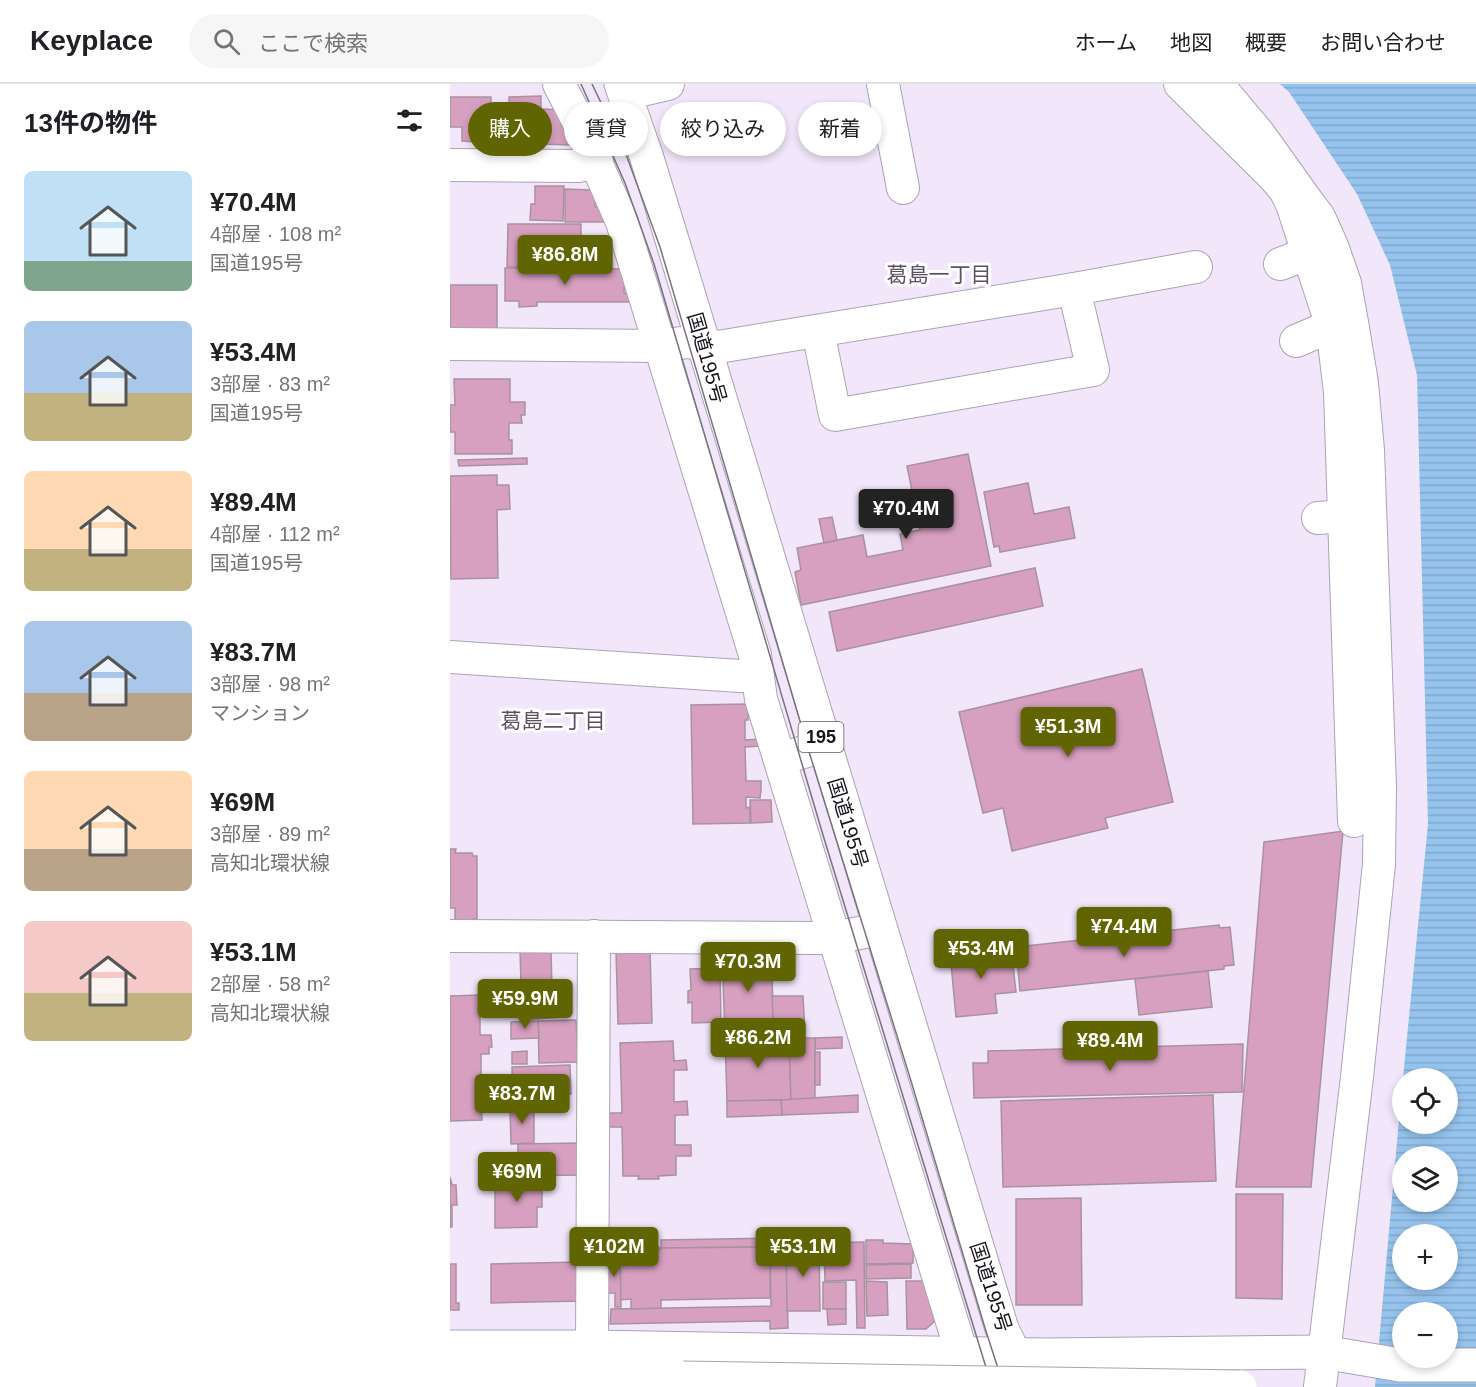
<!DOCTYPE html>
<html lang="ja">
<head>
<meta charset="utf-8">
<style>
  body { margin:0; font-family:Arial,"Noto Sans JP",sans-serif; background:#f6f6f6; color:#202124; height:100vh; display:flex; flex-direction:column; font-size:22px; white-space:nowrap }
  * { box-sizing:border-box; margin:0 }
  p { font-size:20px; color:#757577 }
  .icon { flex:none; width:33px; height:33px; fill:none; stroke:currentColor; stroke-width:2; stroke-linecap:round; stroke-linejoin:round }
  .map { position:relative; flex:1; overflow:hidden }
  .side { display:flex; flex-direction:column; background:#fff; width:450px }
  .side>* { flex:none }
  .guide { position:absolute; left:18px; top:18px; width:570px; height:54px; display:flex; gap:12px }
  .controls { position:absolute; left:942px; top:984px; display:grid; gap:12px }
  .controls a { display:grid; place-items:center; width:66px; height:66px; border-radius:50%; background:#fff; box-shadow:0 3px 9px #0003; font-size:30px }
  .price { position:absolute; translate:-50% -51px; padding:0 14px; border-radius:6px; background:#606502; color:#fff; font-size:20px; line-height:39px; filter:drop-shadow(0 2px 3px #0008) }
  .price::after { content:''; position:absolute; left:50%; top:36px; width:18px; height:14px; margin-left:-9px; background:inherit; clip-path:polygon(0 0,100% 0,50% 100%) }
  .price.active { background:#222; color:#fff }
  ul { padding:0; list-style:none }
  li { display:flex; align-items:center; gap:18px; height:150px; padding:0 24px }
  li span { display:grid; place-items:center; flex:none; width:168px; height:120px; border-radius:9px; color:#555 }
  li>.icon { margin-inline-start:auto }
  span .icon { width:72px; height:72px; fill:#fffc; stroke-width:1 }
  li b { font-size:26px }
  h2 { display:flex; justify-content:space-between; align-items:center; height:72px; padding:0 24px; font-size:26px }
  .tag { padding:0 21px; border-radius:27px; background:#fff; box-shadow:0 3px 9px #0003; font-size:21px; line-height:54px }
  .tag.active { background:#606502; color:#fff }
  header { display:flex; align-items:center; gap:36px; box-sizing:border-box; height:84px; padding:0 30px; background:#fff; border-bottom:2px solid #e0e0e0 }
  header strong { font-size:28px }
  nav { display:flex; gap:33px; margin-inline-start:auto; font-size:21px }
  .search { width:420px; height:54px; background:#f6f6f6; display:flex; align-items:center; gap:15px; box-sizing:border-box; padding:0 21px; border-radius:33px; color:#757577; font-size:22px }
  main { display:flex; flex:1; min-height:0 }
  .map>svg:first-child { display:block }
</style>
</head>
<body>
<header>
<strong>Keyplace</strong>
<div class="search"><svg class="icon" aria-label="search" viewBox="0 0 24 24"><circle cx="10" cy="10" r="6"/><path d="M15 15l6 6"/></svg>ここで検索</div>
<nav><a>ホーム</a><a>地図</a><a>概要</a><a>お問い合わせ</a></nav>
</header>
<main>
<section class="side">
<h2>13件の物件<svg class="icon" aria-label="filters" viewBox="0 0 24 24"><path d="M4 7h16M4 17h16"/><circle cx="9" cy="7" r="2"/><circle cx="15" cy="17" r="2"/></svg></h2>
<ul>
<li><span style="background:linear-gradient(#bfe0f5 75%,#7fa58c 0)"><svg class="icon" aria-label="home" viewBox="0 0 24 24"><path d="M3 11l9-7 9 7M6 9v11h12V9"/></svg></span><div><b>¥70.4M</b><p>4部屋 · 108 m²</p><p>国道195号</p></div></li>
<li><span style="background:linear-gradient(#a9c7e8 60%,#c2b280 0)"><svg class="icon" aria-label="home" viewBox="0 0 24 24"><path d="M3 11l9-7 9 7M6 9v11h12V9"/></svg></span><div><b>¥53.4M</b><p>3部屋 · 83 m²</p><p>国道195号</p></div></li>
<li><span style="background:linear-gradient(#ffd9b3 65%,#c2b280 0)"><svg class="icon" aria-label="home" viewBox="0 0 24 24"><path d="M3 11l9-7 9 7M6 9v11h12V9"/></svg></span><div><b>¥89.4M</b><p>4部屋 · 112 m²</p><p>国道195号</p></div></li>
<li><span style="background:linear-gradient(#a9c7e8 60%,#b9a48a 0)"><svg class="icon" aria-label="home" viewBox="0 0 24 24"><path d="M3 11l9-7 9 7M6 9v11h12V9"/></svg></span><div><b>¥83.7M</b><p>3部屋 · 98 m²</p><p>マンション</p></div></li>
<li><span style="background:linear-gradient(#ffd9b3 65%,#b9a48a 0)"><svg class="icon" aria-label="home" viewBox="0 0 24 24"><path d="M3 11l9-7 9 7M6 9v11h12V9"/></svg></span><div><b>¥69M</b><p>3部屋 · 89 m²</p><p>高知北環状線</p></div></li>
<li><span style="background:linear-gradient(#f6c9c9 60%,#c2b280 0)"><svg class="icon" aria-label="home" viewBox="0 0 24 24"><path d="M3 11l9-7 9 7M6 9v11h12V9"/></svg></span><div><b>¥53.1M</b><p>2部屋 · 58 m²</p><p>高知北環状線</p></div></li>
</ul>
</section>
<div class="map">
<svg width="1026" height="1303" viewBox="0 0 1026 1303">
  <defs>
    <pattern id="water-rules" width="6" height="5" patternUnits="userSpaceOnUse" patternTransform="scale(1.5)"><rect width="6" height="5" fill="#96c4ee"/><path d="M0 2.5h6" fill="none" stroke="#81a8cc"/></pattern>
  </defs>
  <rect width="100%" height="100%" fill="#f1e6fa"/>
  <path fill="url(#water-rules)" fill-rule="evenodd" d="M 830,0 L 1026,0 L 1026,1303 L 925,1303 L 952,1002 L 952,1040 L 998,1040 L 998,994 L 953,994 L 978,740 L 967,291 L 940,181 L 907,110 L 839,8 ZM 952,1072 L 998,1072 L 998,1118 L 952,1118 ZM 952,1150 L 998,1150 L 998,1196 L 952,1196 ZM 952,1228 L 998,1228 L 998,1274 L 952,1274 Z"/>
  <g fill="#d7a0c0" stroke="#a8929e" stroke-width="1.5">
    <path d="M 91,12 L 91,41 L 88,41 L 88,51 L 62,51 L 62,41 L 59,41 L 59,13 Z"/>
    <path d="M 0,13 L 41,13 L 40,59 L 12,57 L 12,43 L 0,43 Z"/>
    <path d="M 93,25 L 110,26 L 125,52 L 119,61 L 92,60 Z"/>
    <path d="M 85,102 L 114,102 L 113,137 L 80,136 L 81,120 L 85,120 Z"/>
    <path d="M 115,105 L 140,106 L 148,112 L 148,120 L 145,120 L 145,123 L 154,123 L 154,138 L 115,138 Z"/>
    <path d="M 58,140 L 131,140 L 131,184 L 57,183 Z"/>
    <path d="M 55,184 L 175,185 L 174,209 L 182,210 L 181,218 L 87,218 L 87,222 L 69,223 L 69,217 L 55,217 Z"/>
    <rect x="0" y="201" width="47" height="48"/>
    <path d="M 4,295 L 60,295 L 60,318 L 75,318 L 75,331 L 71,331 L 72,339 L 59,339 L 59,356 L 62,356 L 62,370 L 5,370 L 5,348 L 0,348 L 0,321 L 5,321 Z"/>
    <path d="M 518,370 L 541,482 L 351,521 L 345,488 L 351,486 L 347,464 L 413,451 L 417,473 L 453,466 L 450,450 L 470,446 L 457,382 Z"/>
    <path d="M 77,374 L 77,380 L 9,382 L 8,376 Z"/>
    <path d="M 47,391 L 47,401 L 59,401 L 60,425 L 47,426 L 48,494 L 1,495 L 0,392 Z"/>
    <path d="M 578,399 L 584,430 L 619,423 L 625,454 L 550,468 L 549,462 L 544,463 L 534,408 Z"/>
    <path d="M 382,433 L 387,456 L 374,459 L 369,435 Z"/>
    <path d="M 585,484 L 593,522 L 387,567 L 379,528 Z"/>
    <path d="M 692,585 L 723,718 L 655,734 L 658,744 L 562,767 L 553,724 L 533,729 L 509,628 Z"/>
    <path d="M 298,620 L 298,636 L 295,636 L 295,656 L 310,655 L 310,662 L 295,663 L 296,697 L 311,697 L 311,706 L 310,714 L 296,713 L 296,724 L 300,723 L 300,739 L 243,740 L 241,621 Z"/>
    <path d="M 300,716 L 321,716 L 322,738 L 301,739 Z"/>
    <path d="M 893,747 L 861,1103 L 786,1103 L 814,758 Z"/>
    <path d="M 0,765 L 6,765 L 5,769 L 22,769 L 23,772 L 27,772 L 27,835 L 23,835 L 23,840 L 5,840 L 5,824 L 0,824 Z"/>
    <path d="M 769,841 L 770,844 L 780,843 L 784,881 L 774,882 L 774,885 L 570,907 L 566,863 Z"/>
    <path d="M 561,863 L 566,908 L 545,910 L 547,929 L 506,933 L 500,869 Z"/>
    <path d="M 101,864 L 102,908 L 113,908 L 113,933 L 72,936 L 70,865 Z"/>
    <path d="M 321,865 L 324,951 L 275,953 L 272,866 Z"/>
    <path d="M 200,866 L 202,939 L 168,940 L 166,867 Z"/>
    <path d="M 270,884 L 271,938 L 242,939 L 242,918 L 238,919 L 238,907 L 241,906 L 240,885 Z"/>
    <path d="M 758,887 L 762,923 L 689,931 L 685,895 Z"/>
    <path d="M 30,911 L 30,951 L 41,951 L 42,963 L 39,963 L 39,970 L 31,970 L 31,1001 L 42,1001 L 42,1011 L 28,1011 L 28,1020 L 31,1020 L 32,1036 L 0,1037 L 0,912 Z"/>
    <path d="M 322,912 L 353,912 L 355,950 L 324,951 Z"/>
    <path d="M 126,936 L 128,978 L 89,979 L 88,937 Z"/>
    <path d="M 88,937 L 89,954 L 61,955 L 61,938 Z"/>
    <path d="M 339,952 L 341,1016 L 277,1017 L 275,954 Z"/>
    <path d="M 392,953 L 392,964 L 365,965 L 365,954 Z"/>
    <path d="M 339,954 L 365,954 L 365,1015 L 341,1016 Z"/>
    <path d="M 223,957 L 224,977 L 236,976 L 237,986 L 224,986 L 224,1018 L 237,1017 L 238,1031 L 225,1031 L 225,1061 L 241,1061 L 241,1072 L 226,1072 L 226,1091 L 208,1092 L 209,1095 L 188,1095 L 189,1092 L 173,1092 L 172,1043 L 156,1043 L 156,1029 L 172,1029 L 170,959 Z"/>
    <path d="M 793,960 L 792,1008 L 524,1014 L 523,979 L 538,979 L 538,967 Z"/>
    <path d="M 77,967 L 77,980 L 62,980 L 62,968 Z"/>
    <rect x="365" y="968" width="5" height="33"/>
    <path d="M 120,981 L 121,1010 L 107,1010 L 108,1018 L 102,1018 L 102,1021 L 63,1022 L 62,983 Z"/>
    <path d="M 408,1011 L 408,1028 L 332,1031 L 331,1016 Z"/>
    <path d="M 763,1011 L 766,1097 L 553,1103 L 551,1017 Z"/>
    <path d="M 331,1016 L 332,1031 L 277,1033 L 277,1017 Z"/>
    <path d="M 84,1022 L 84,1059 L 61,1060 L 60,1023 Z"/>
    <path d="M 130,1059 L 131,1091 L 68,1092 L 68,1060 Z"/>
    <path d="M 0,1093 L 2,1101 L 6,1101 L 7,1121 L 2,1121 L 2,1143 L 0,1143 Z"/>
    <path d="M 45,1095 L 92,1095 L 92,1123 L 87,1123 L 87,1143 L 45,1144 Z"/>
    <path d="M 786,1110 L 833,1110 L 832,1215 L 786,1214 Z"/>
    <path d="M 631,1114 L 632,1221 L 566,1221 L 566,1115 Z"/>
    <path d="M 336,1154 L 338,1244 L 320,1245 L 320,1237 L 160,1240 L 161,1225 L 321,1222 L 320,1163 L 211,1164 L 211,1156 Z"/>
    <path d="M 416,1156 L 433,1156 L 433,1159 L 463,1160 L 463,1179 L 416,1180 Z"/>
    <path d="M 414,1158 L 415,1244 L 407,1244 L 406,1196 L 375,1197 L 374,1159 Z"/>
    <path d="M 201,1161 L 202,1169 L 205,1169 L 205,1163 L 209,1163 L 209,1167 L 211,1164 L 320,1163 L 320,1214 L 211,1216 L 211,1224 L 181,1225 L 181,1215 L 170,1216 L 170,1169 L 173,1169 L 172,1162 Z"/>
    <path d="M 369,1161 L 370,1227 L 337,1227 L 336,1162 Z"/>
    <path d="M 164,1169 L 170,1169 L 171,1223 L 165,1223 L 165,1209 L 156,1209 L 156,1174 L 164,1174 Z"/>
    <path d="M 130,1178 L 131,1217 L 41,1219 L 41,1180 Z"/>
    <path d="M 0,1180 L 6,1180 L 6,1219 L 9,1219 L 9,1226 L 0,1226 Z"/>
    <path d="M 461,1180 L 461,1194 L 416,1195 L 416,1181 Z"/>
    <path d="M 416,1197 L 437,1198 L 438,1231 L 417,1232 Z"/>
    <path d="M 456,1197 L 474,1197 L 486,1236 L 476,1245 L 457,1245 Z"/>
    <rect x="373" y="1198" width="23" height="27"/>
    <path d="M 377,1225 L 396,1225 L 396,1240 L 378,1241 Z"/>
  </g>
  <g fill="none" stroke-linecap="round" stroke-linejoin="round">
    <defs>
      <g id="minor">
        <path d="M 109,0 L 128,37 L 172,138 L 305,571 L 311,615 L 512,1270"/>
        <path d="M 433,0 L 453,104"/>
        <path d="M 730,0 L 825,94 L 835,106 L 842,120 L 877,227 L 883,250 L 890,308 L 904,737"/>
        <path d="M 767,0 L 809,50 L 859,120 L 869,133 L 882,162 L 895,199 L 903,244 L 912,299 L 918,366 L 930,703 L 929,780 L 907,993 L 870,1303"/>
        <path d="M 175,10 L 218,0"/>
        <path d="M 0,81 L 128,82 L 147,78"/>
        <path d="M 830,180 L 859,169"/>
        <path d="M 624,205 L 746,183"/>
        <path d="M 846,257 L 881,242"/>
        <path d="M 0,260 L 210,262 L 238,258 L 268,263 L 624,205 L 643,286 L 385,331 L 368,247"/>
        <path d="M 868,434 L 895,432"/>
        <path d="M 0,573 L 290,592 L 307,591"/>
        <path d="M 330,675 L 374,662"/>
        <path d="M 0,852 L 366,854 L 384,854 L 430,845"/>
        <path d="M 142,1263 L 144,852"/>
      </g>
      <g id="major">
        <path d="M 0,1263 L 142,1263 L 595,1271 L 873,1268 L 950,1281 L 1026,1281"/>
        <path d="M 0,1293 L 233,1294"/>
      </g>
      <path id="highway" d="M 171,0 L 196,71 L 223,159 L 552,1245 L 580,1303"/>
    </defs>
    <use href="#minor" stroke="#ada2b5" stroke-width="34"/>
    <use href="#major" stroke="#ada2b5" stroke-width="35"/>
    <use href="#highway" stroke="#ada2b5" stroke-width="35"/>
    <use href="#minor" stroke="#fff" stroke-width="32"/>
    <use href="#major" stroke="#fff" stroke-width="33"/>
    <use href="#highway" stroke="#fff" stroke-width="33"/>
    <g stroke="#79727f" stroke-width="1.5">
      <path d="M 131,0 L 175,99 L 204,180 L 373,751 L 542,1303"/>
      <path d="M 142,0 L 177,73 L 210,163 L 360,671 L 461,997 L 535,1244 L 554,1303"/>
    </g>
    <defs>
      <path id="major-bridge" d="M 233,1294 L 790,1303"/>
    </defs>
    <use href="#major-bridge" stroke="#ada2b5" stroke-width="35" stroke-linecap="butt"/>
    <use href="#major-bridge" stroke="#fff" stroke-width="33"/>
  </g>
  <g text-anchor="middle" stroke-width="6" stroke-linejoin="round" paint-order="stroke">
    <rect fill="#fff" stroke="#5d5a5f" stroke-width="1.5" x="348.5" y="638" width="45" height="30" rx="4.5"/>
    <g font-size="18" font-weight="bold" fill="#17131a">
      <text x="371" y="659">195</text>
    </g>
    <g font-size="20" fill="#17131a" stroke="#fff">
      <text transform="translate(257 274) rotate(74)" y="7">国道195号</text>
      <text transform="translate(398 739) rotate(73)" y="7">国道195号</text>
      <text transform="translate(541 1203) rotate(72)" y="7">国道195号</text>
    </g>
    <g font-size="21" fill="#5b5162" stroke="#fff">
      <text x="489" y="198">葛島一丁目</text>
      <text x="103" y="644">葛島二丁目</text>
    </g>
  </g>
</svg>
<div class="controls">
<a><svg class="icon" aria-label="locate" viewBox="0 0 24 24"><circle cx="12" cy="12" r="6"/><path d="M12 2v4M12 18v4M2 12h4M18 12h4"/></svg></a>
<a><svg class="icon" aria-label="layers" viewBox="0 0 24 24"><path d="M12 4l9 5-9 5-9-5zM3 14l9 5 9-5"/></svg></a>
<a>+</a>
<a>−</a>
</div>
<b class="price" style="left:115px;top:202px">¥86.8M</b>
<b class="price active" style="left:456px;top:456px">¥70.4M</b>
<b class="price" style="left:618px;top:674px">¥51.3M</b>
<b class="price" style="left:674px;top:874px">¥74.4M</b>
<b class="price" style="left:531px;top:896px">¥53.4M</b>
<b class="price" style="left:298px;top:909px">¥70.3M</b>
<b class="price" style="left:75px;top:946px">¥59.9M</b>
<b class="price" style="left:308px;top:985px">¥86.2M</b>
<b class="price" style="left:660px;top:988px">¥89.4M</b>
<b class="price" style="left:72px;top:1041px">¥83.7M</b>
<b class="price" style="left:67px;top:1119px">¥69M</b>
<b class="price" style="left:164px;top:1194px">¥102M</b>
<b class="price" style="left:353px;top:1194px">¥53.1M</b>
<div class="guide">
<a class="tag active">購入</a>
<a class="tag">賃貸</a>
<a class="tag">絞り込み</a>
<a class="tag">新着</a>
</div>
</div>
</main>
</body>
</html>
